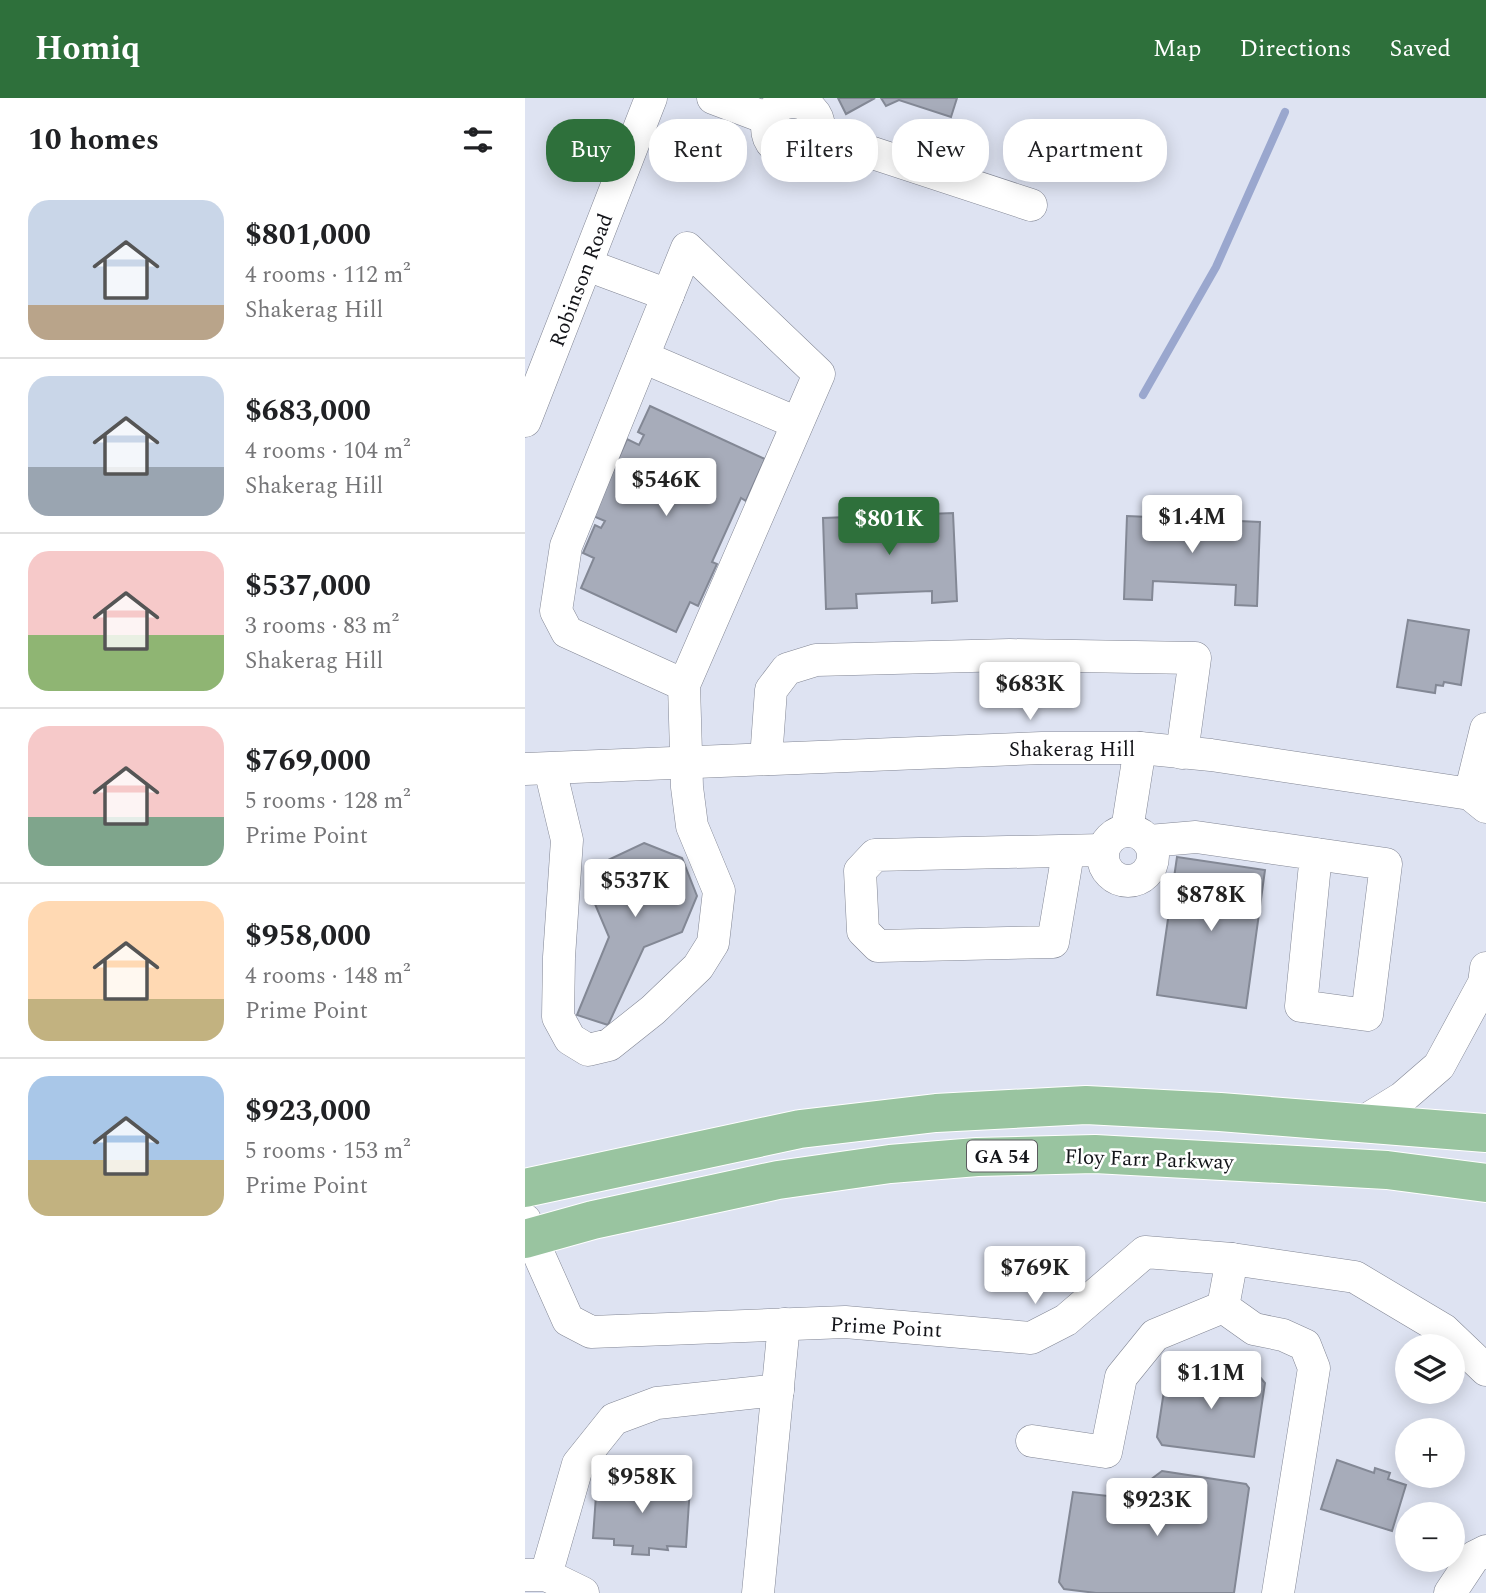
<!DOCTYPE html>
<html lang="en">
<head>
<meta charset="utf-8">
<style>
  body { margin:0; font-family:Spectral,serif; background:#f6f6f6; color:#202124; height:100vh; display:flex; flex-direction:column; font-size:26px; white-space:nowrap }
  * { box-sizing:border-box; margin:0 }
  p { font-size:23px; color:#757577 }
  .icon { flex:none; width:38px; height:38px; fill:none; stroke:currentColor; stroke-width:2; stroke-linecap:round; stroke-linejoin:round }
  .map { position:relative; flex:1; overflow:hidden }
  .side { display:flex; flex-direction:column; background:#fff; width:525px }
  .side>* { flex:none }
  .top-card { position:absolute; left:21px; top:21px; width:665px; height:63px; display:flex; gap:14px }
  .tools { position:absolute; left:870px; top:1236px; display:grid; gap:14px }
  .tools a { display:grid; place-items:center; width:70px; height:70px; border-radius:50%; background:#fff; box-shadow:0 4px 18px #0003; font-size:35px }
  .price { position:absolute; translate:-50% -60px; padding:0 16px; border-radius:7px; background:#fff; color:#222; font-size:23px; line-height:46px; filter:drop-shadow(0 2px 4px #0008) }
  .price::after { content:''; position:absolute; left:50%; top:42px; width:21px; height:16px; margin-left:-10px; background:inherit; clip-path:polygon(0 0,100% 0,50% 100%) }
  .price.selected { background:#2e703b; color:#fff }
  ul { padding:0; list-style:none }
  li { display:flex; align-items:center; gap:21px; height:175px; padding:0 28px }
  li+li { border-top:2px solid #e0e0e0 }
  li span { display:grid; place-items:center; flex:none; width:196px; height:140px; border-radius:21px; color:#555 }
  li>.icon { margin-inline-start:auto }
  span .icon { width:84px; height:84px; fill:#fffc; stroke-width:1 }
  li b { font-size:30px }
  h2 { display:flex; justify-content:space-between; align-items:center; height:84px; padding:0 28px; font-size:30px }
  .chip { padding:0 24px; border-radius:28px; background:#fff; box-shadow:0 4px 18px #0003; font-size:24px; line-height:63px }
  .chip.selected { background:#2e703b; color:#fff }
  header { display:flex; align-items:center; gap:42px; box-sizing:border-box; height:98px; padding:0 35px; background:#2e703b; color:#fff }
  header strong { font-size:33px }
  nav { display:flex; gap:38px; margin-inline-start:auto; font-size:24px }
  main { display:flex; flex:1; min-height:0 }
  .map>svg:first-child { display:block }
</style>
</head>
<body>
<header>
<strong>Homiq</strong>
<nav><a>Map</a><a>Directions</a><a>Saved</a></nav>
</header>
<main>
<section class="side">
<h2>10 homes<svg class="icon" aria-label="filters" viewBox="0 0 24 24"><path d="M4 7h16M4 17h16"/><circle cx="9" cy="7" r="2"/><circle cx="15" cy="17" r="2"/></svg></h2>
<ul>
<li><span style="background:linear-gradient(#c9d6e8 75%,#b9a48a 0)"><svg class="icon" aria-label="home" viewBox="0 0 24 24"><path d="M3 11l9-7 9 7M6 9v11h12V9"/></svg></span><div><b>$801,000</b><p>4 rooms · 112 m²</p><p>Shakerag Hill</p></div></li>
<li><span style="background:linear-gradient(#c9d6e8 65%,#9aa5b1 0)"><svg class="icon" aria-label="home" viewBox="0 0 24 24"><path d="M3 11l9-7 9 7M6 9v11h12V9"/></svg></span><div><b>$683,000</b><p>4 rooms · 104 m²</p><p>Shakerag Hill</p></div></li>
<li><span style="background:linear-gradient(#f6c9c9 60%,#8fb573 0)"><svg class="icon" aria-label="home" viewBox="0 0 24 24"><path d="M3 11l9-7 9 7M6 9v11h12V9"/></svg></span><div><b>$537,000</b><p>3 rooms · 83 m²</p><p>Shakerag Hill</p></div></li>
<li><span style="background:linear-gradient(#f6c9c9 65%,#7fa58c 0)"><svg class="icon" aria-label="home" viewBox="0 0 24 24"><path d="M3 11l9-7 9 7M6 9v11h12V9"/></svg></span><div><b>$769,000</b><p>5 rooms · 128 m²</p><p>Prime Point</p></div></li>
<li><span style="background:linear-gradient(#ffd9b3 70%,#c2b280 0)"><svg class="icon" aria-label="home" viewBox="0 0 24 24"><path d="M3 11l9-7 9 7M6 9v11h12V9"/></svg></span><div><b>$958,000</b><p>4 rooms · 148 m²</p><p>Prime Point</p></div></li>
<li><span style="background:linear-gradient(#a9c7e8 60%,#c2b280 0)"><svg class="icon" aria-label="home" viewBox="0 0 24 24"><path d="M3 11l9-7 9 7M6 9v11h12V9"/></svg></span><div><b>$923,000</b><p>5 rooms · 153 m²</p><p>Prime Point</p></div></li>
</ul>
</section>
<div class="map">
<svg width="961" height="1495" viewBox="0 0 961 1495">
  <rect width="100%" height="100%" fill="#dee3f2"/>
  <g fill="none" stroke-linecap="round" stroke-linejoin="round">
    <path stroke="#9aa7ce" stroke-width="8" d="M 618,297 L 691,169 L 760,14"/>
  </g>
  <g fill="#a7acba" stroke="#838895" stroke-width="2">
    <path d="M 313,0 L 350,0 L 321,16 Z"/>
    <path d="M 356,0 L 432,0 L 426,19 L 374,2 L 361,8 Z"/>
    <path d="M 125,308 L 240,361 L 221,403 L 216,400 L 187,464 L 192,466 L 173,508 L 165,504 L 151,534 L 56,490 L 69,460 L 58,455 L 70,427 L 76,430 L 80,423 L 68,418 L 102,341 L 114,347 L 119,337 L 113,334 Z"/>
    <path d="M 428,415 L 432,503 L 407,505 L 407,493 L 331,496 L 332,510 L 301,511 L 298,420 Z"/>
    <path d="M 602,418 L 735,424 L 732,508 L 710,507 L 711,487 L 628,483 L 627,502 L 599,501 Z"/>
    <path d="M 883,522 L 944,532 L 936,587 L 919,584 L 918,588 L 911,587 L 910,595 L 872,589 Z"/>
    <path d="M 119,745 L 157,760 L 172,798 L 157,834 L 119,849 L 83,927 L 52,917 L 84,839 L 67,799 L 83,762 Z"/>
    <path d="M 652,759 L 740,772 L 721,910 L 632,897 Z"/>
    <path d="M 643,1266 L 735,1279 L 740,1285 L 729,1359 L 637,1347 L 632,1339 Z"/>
    <path d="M 812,1362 L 849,1375 L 850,1370 L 865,1375 L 863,1381 L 881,1387 L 867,1433 L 796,1411 Z"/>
    <path d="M 637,1373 L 721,1386 L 724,1390 L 709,1495 L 571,1495 L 539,1491 L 534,1484 L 548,1394 L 601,1400 Z"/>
    <path d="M 72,1383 L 165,1389 L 161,1449 L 142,1448 L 143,1452 L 124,1450 L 124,1457 L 107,1456 L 108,1448 L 89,1447 L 89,1441 L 68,1440 Z"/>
  </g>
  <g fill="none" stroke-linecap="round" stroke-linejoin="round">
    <defs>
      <g id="minor">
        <path d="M 188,0 L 244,21"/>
        <circle cx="268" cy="30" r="26"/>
        <path d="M 293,37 L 506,107"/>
        <path d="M 62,167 L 143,197"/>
        <path d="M 118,259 L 272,325"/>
        <path d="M 0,323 L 126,0"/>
        <path d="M 241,661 L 246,592 L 262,571 L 291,562 L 485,557 L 670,560 L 657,655"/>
        <path d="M 0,671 L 517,650 L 615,650 L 686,657 L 945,696 L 961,709"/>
        <path d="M 25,671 L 42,742 L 34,859 L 33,919 L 45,941 L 63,952 L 84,947 L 128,912 L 173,869 L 188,845 L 194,793 L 167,728 L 162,689 L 159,587 L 294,276 L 162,150 L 41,448 L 31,513 L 42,534 L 159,587"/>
        <path d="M 945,696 L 961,631"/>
        <path d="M 602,732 L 615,650"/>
        <circle cx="603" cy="758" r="25"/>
        <path d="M 624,743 L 671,739 L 861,766 L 842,917 L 776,908 L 791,756"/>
        <path d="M 543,755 L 528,844 L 353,848 L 338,833 L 335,773 L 350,757 L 578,752"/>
        <path d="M 838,1024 L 877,1000 L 914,968 L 959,885 L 961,870"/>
        <path d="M 0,1122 L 6,1139 L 43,1222 L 66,1234 L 320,1224 L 506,1240 L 541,1222 L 620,1154 L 707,1161 L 830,1179 L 919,1232 L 961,1272"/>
        <path d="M 707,1161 L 698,1209 L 729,1231 L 758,1237 L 780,1247 L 789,1270 L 753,1495"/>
        <path d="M 507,1343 L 581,1354 L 596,1279 L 630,1237 L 698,1209"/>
        <path d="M 1,1477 L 21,1477 L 58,1495"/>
        <path d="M 21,1477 L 53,1366 L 89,1321 L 132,1305 L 253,1292"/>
        <path d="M 233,1495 L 259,1226"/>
        <path d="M 925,1495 L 949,1459 L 961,1453"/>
      </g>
      <g id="major">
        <path d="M 0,1090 L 275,1031 L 411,1015 L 561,1007 L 695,1014 L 961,1035"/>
        <path d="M 0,1141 L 68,1122 L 253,1082 L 365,1066 L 452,1059 L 570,1056 L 862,1072 L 961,1085"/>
      </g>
    </defs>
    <use href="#minor" stroke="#828694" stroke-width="33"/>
    <use href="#major" stroke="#fff" stroke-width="40"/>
    <use href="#minor" stroke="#fff" stroke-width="32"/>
    <use href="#major" stroke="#99c4a0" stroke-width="38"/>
  </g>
  <g text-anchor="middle" stroke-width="5" stroke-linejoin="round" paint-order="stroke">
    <rect fill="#fff" stroke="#5a5a5e" stroke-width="2" x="442" y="1042.5" width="70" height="31" rx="5"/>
    <g font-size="19" font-weight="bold" fill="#131419">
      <text x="477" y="1065">GA 54</text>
    </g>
    <g font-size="21" fill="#131419" stroke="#fff">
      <text transform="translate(56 182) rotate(-69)" y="7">Robinson Road</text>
      <text x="547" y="658">Shakerag Hill</text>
      <text transform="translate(624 1061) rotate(2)" y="7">Floy Farr Parkway</text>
      <text transform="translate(361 1229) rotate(3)" y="7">Prime Point</text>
    </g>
  </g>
</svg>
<div class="tools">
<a><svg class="icon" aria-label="layers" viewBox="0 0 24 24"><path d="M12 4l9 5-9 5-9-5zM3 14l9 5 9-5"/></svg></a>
<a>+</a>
<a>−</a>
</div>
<b class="price" style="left:141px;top:420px">$546K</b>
<b class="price" style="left:667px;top:457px">$1.4M</b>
<b class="price selected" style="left:364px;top:459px">$801K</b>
<b class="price" style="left:505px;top:624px">$683K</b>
<b class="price" style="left:110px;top:821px">$537K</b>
<b class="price" style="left:686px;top:835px">$878K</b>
<b class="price" style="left:510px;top:1208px">$769K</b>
<b class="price" style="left:686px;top:1313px">$1.1M</b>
<b class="price" style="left:117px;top:1417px">$958K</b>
<b class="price" style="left:632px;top:1440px">$923K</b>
<div class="top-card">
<a class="chip selected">Buy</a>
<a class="chip">Rent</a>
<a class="chip">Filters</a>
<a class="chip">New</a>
<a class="chip">Apartment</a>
</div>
</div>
</main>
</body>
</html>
